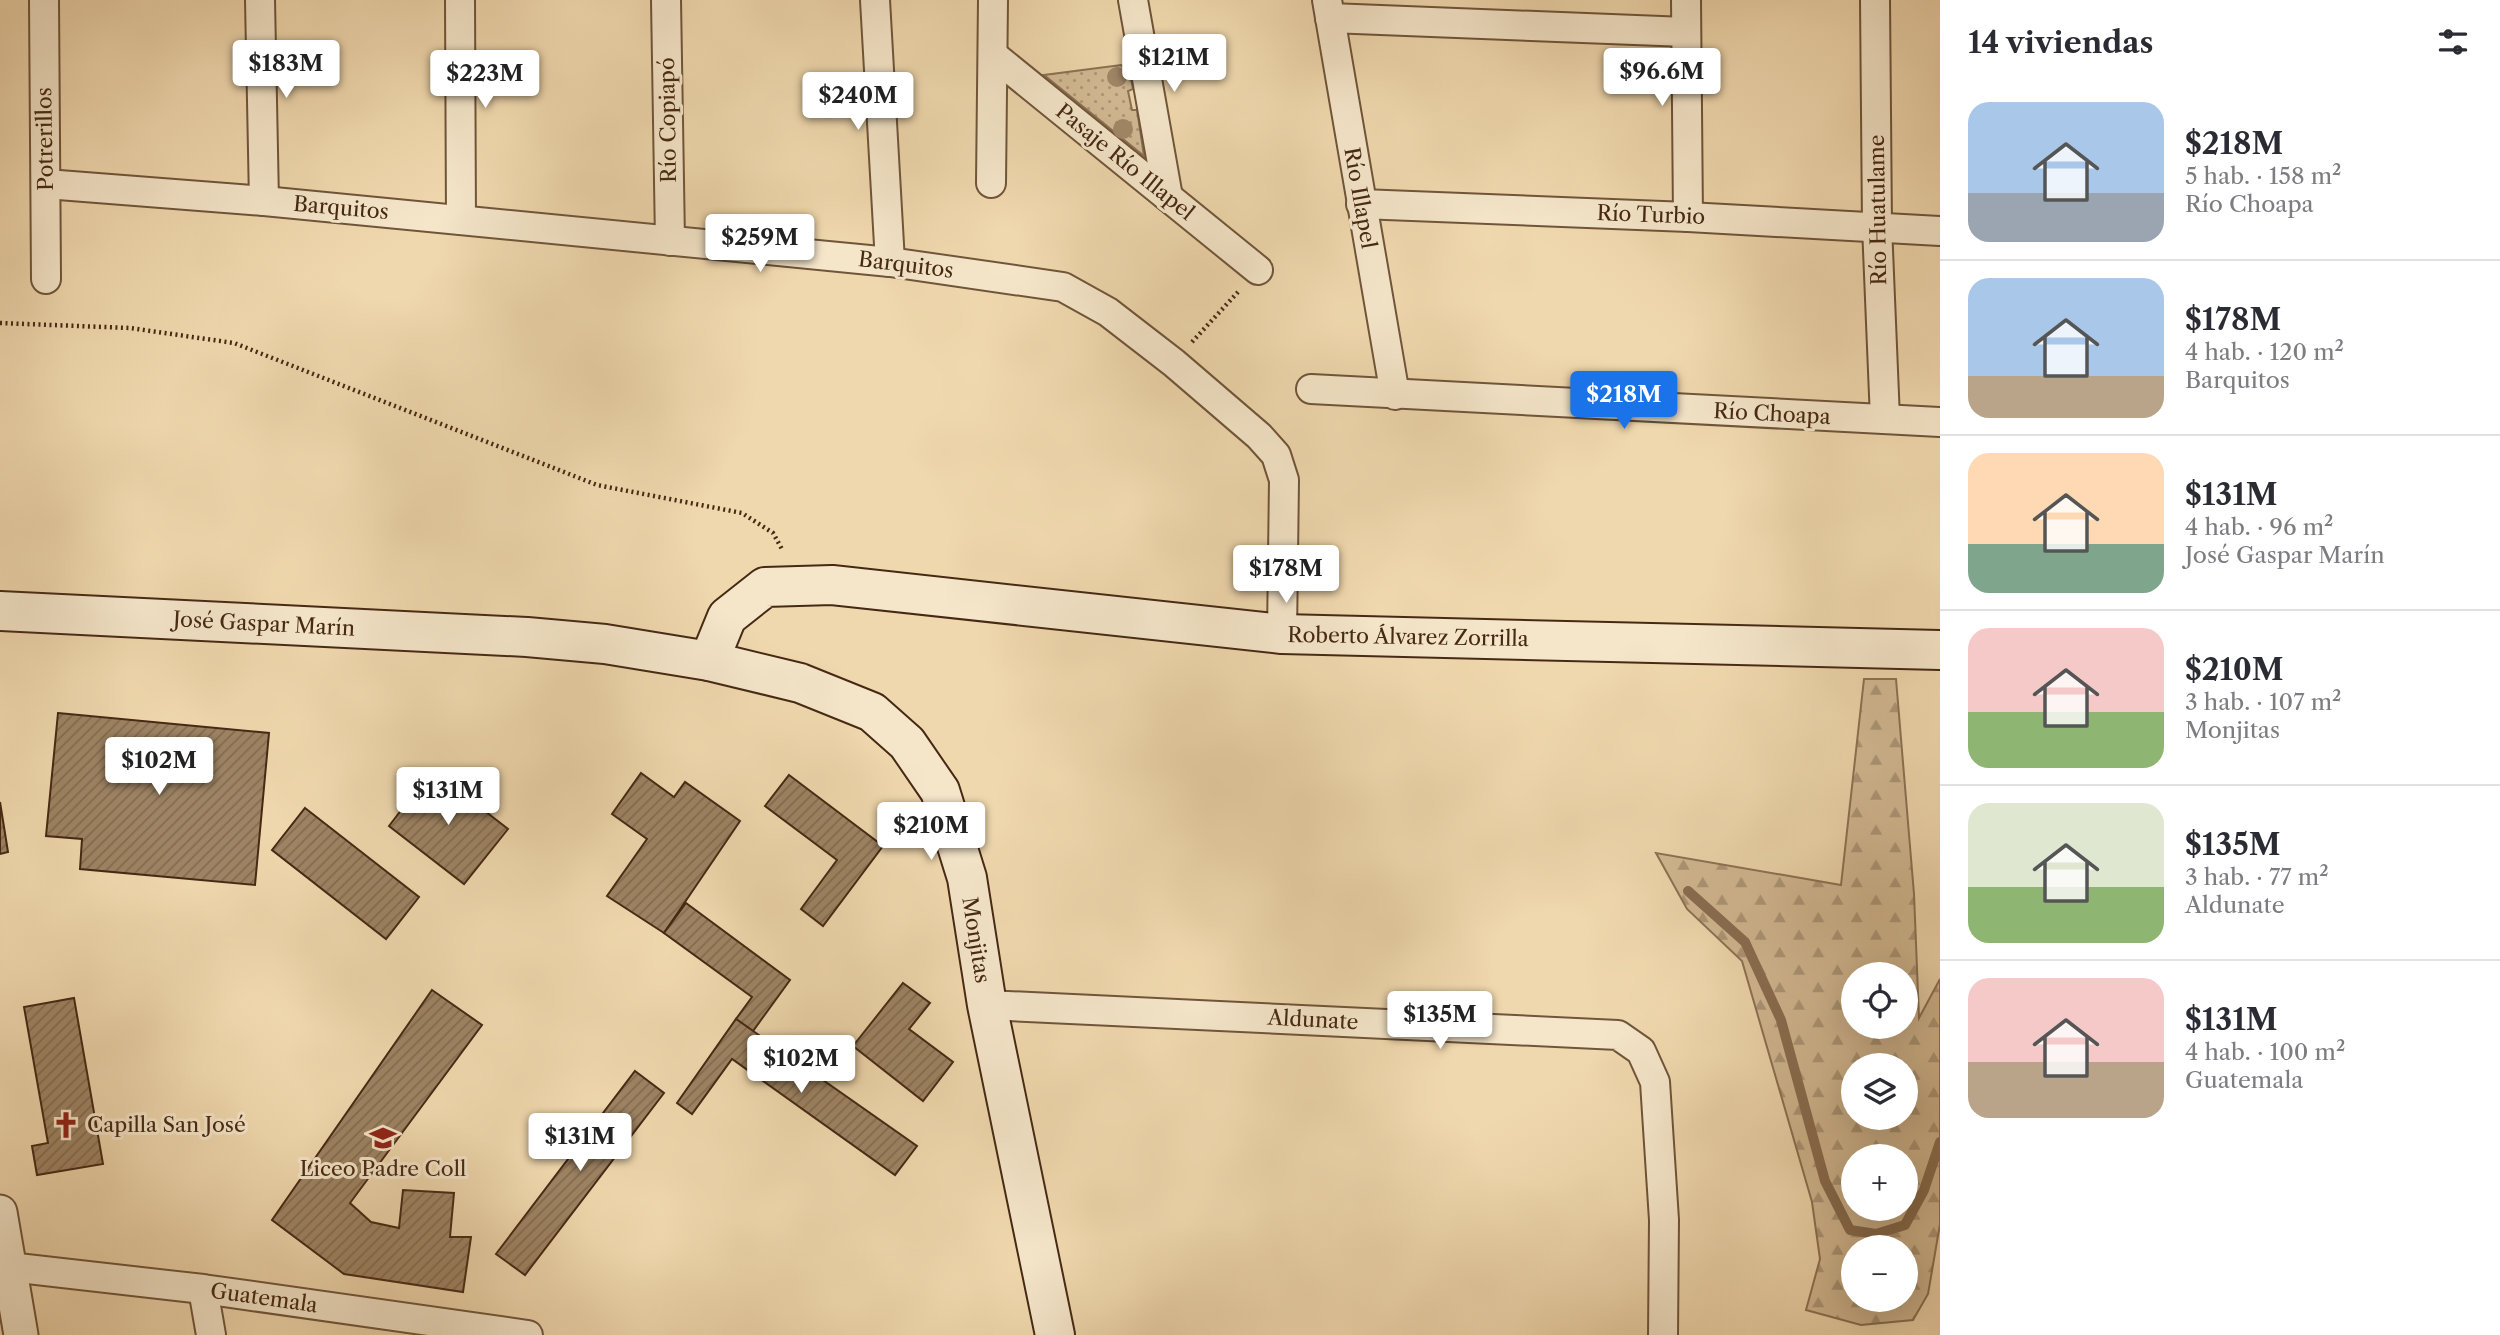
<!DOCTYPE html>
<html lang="es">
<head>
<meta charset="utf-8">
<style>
  body { margin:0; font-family:"Libre Caslon Text",serif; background:#f2f2f3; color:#2b2b33; height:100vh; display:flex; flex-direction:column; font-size:26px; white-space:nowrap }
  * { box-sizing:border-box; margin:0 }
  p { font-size:23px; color:#7c7c81 }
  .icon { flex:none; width:38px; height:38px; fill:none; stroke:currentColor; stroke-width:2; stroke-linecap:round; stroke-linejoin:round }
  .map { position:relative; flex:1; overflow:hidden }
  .panel { display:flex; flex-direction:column; background:#fff; width:560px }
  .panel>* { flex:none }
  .fabs { position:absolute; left:1841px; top:962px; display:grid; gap:14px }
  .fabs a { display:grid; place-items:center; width:77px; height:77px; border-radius:50%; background:#fff; box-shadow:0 7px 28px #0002; font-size:35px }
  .price { position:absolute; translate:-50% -60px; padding:0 16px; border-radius:7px; background:#fff; color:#222; font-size:23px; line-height:46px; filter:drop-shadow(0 2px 4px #0008) }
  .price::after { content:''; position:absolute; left:50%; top:42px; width:21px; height:16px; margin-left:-10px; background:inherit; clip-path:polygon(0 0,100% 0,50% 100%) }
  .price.current { background:#1a73e8; color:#fff }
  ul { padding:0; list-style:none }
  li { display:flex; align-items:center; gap:21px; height:175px; padding:0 28px }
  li+li { border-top:2px solid #e1e1e2 }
  li span { display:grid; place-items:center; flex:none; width:196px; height:140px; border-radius:21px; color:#555 }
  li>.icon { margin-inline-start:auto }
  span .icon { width:84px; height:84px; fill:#fffc; stroke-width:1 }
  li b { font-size:30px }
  h2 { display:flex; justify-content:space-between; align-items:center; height:84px; padding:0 28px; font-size:30px }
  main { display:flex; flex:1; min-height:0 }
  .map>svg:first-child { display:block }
</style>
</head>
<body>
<main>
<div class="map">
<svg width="1940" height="1335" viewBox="0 0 1940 1335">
  <defs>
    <pattern id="forest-firs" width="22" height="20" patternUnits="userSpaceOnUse" patternTransform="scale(1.75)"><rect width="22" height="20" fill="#d3ba94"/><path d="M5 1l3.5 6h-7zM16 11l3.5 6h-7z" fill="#ad9778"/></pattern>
    <pattern id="park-dots" width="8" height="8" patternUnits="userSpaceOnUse" patternTransform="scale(1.75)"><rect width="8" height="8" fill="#d3ba94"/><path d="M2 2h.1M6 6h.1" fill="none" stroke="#ad9778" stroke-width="1.8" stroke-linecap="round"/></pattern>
    <pattern id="building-hatch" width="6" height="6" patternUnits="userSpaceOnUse" patternTransform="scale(1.75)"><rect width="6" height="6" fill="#9e8464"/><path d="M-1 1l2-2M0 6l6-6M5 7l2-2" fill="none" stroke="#836c51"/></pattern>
  </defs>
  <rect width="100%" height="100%" fill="#f0d8ae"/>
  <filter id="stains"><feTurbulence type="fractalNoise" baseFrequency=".00286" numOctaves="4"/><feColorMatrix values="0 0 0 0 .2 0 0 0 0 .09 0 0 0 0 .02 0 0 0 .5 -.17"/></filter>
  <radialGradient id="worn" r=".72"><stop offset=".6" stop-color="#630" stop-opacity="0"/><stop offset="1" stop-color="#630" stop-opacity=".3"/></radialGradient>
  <path fill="url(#forest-firs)" stroke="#8c7254" stroke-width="2" fill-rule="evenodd" d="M 1864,679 L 1896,679 L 1914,894 L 1919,1018 L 1940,979 L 1940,1224 L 1928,1294 L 1913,1320 L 1861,1325 L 1806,1310 L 1820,1259 L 1812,1202 L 1742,961 L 1687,909 L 1656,853 L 1841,885 ZM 1853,975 L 1906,975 L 1906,1027 L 1853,1027 ZM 1853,1066 L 1906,1066 L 1906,1118 L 1853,1118 ZM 1853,1157 L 1906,1157 L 1906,1209 L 1853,1209 ZM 1853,1248 L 1906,1248 L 1906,1300 L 1853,1300 Z"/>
  <path fill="url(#park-dots)" stroke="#8c7254" stroke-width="2" d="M 1121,65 L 1130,73 L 1133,89 L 1128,91 L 1132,110 L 1137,110 L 1144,156 L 1044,75 Z"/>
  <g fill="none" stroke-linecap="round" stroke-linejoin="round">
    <path stroke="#896e51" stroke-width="10" d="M 1688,891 L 1745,942 L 1781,1020 L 1825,1181 L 1850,1230 L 1876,1234 L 1905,1225 L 1924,1190 L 1940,1142"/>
  </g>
  <g fill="url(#building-hatch)" stroke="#462914" stroke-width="2">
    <path d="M 58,713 L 269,733 L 255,885 L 80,869 L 82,839 L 46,836 Z"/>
    <path d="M 432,770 L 508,829 L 464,884 L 389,826 Z"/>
    <path d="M 641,773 L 674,797 L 685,782 L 740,821 L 664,933 L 607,896 L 647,839 L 612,814 Z"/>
    <path d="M 789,775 L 883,846 L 823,926 L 801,909 L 837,860 L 765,806 Z"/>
    <path d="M 0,802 L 8,852 L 0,854 Z"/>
    <path d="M 305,808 L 419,897 L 386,939 L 272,850 Z"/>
    <path d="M 686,903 L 790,980 L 753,1031 L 736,1019 L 752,997 L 664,933 Z"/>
    <path d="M 903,983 L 930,1003 L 909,1029 L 953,1062 L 923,1101 L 853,1046 Z"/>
    <path d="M 432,990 L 482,1025 L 350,1203 L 371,1222 L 399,1228 L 403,1190 L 454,1193 L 450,1237 L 471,1237 L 463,1292 L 344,1274 L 272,1220 Z"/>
    <path d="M 74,998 L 103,1164 L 37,1175 L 32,1146 L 48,1143 L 24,1007 Z"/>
    <path d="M 736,1019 L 917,1146 L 895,1175 L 732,1059 L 692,1114 L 677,1103 Z"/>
    <path d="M 635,1071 L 664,1093 L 525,1275 L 496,1254 Z"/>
  </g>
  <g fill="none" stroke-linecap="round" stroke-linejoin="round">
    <defs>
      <g id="minor">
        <path d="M 44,0 L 46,279"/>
        <path d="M 260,0 L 264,201"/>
        <path d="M 460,0 L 461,220"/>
        <path d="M 666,0 L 670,241"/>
        <path d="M 875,0 L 890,262"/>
        <path d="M 1133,0 L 1168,197"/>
        <path d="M 1327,0 L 1395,395"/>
        <path d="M 1686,0 L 1688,217"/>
        <path d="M 1875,0 L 1877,226 L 1885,419"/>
        <path d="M 1330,18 L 1686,32"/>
        <path d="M 993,55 L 1258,270"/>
        <path d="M 991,183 L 993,0"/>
        <path d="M 46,184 L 264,201 L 890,262 L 1063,287 L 1108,312 L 1174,363 L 1259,436 L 1276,455 L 1284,480 L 1282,634"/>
        <path d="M 1361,204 L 1688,217 L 1940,231"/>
        <path d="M 1311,389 L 1940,422"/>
        <path d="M 987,1005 L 1618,1035 L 1641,1051 L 1655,1082 L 1664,1220 L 1663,1335"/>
        <path d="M 0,1266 L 203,1289 L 528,1335"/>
        <path d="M 203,1289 L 211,1335"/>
      </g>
      <path id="tertiary" d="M 0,1212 L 21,1335"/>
      <g id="secondary">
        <path d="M 0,611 L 527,637 L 605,644 L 709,661 L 800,683 L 872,712 L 907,743 L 940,791 L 967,878 L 987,1005 L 1055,1335"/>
        <path d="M 709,661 L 727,617 L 765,587 L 832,585 L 1282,634 L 1940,650"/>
      </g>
    </defs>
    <use href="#minor" stroke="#70553a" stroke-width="32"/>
    <use href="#tertiary" stroke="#70553a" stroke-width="37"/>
    <use href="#secondary" stroke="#462914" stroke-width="42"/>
    <g stroke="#462914" stroke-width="4.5" stroke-dasharray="2 3.5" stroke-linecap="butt">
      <path d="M 0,323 L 130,328 L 234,343 L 597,485 L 742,513 L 773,533 L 783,551"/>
      <path d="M 1192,342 L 1238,292"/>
    </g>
    <use href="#minor" stroke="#f5e6ca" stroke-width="28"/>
    <use href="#tertiary" stroke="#f5e6ca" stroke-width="33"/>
    <use href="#secondary" stroke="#f5e6ca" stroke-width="38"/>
  </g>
  <g fill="#a28868">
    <circle cx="1117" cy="77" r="10"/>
    <circle cx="1123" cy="129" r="10"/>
  </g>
  <defs>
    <symbol id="church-bare" viewBox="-9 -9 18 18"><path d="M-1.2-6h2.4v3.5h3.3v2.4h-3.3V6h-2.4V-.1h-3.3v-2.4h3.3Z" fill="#8f2418" stroke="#f5e6ca" stroke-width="2.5" paint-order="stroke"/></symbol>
    <symbol id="school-bare" viewBox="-9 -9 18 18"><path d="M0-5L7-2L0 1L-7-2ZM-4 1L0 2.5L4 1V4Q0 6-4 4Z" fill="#8f2418" stroke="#f5e6ca" stroke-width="2.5" paint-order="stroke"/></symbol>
  </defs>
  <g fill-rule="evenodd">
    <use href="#church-bare" x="47" y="1106" width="38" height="38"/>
    <use href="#school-bare" x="364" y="1119" width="38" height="38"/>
  </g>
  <g text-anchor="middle" stroke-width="6" stroke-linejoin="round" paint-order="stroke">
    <g font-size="21" fill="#462914" stroke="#f5e6ca">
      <text transform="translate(668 120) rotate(-91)" y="7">Río Copiapó</text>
      <text transform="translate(45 139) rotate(-91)" y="7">Potrerillos</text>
      <text transform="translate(1125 162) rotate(39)" y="7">Pasaje Río Illapel</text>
      <text transform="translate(1360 198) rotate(80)" y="7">Río Illapel</text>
      <text transform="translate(341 208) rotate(5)" y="7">Barquitos</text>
      <text transform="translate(1878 210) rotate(-91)" y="7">Río Huatulame</text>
      <text transform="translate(1651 215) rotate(2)" y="7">Río Turbio</text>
      <text transform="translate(906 265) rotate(7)" y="7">Barquitos</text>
      <text transform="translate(1772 414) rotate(3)" y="7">Río Choapa</text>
      <text transform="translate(264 624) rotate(3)" y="7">José Gaspar Marín</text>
      <text transform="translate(1408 637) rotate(1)" y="7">Roberto Álvarez Zorrilla</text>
      <text transform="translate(976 940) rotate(81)" y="7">Monjitas</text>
      <text transform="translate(1313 1020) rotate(3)" y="7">Aldunate</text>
      <text transform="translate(264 1298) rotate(8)" y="7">Guatemala</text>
    </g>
    <g font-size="21" fill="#462914" stroke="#f5e6ca" text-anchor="start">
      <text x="87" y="1132">Capilla San José</text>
      <text x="383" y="1176" text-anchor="middle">Liceo Padre Coll</text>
    </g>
  </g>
  <rect width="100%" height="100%" filter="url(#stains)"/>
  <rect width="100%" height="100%" fill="url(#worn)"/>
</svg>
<div class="fabs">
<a><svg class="icon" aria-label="locate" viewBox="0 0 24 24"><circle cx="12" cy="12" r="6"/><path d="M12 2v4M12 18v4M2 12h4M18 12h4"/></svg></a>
<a><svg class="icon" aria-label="layers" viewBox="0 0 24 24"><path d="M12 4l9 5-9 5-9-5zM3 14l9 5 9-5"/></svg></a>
<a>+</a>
<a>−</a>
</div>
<b class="price" style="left:1174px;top:94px">$121M</b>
<b class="price" style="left:286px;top:100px">$183M</b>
<b class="price" style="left:1662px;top:108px">$96.6M</b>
<b class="price" style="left:485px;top:110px">$223M</b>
<b class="price" style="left:858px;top:132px">$240M</b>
<b class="price" style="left:760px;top:274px">$259M</b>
<b class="price current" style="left:1624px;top:431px">$218M</b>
<b class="price" style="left:1286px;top:605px">$178M</b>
<b class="price" style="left:159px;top:797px">$102M</b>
<b class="price" style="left:448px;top:827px">$131M</b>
<b class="price" style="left:931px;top:862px">$210M</b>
<b class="price" style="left:1440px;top:1051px">$135M</b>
<b class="price" style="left:801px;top:1095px">$102M</b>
<b class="price" style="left:580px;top:1173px">$131M</b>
</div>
<section class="panel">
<h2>14 viviendas<svg class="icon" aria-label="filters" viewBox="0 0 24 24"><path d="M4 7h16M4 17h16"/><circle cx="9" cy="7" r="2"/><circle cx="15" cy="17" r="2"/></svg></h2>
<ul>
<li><span style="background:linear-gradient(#a9c7e8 65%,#9aa5b1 0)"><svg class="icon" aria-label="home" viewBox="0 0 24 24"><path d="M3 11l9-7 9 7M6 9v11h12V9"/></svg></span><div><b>$218M</b><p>5 hab. · 158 m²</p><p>Río Choapa</p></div></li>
<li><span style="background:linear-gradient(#a9c7e8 70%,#b9a48a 0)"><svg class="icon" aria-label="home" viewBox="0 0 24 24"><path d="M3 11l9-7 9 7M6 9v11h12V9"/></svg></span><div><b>$178M</b><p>4 hab. · 120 m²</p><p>Barquitos</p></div></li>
<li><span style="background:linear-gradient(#ffd9b3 65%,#7fa58c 0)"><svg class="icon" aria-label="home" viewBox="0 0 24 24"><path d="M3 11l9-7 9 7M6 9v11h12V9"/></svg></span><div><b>$131M</b><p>4 hab. · 96 m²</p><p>José Gaspar Marín</p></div></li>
<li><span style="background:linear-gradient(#f6c9c9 60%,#8fb573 0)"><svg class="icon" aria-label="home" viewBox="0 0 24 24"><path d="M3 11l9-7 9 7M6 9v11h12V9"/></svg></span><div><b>$210M</b><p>3 hab. · 107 m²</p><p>Monjitas</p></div></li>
<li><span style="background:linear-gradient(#dfe7d0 60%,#8fb573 0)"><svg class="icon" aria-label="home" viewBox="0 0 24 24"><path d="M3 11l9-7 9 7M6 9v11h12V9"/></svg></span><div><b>$135M</b><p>3 hab. · 77 m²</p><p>Aldunate</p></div></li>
<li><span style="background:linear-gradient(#f6c9c9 60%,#b9a48a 0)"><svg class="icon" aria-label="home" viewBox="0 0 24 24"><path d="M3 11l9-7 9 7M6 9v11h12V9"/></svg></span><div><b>$131M</b><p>4 hab. · 100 m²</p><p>Guatemala</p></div></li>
</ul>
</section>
</main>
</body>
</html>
